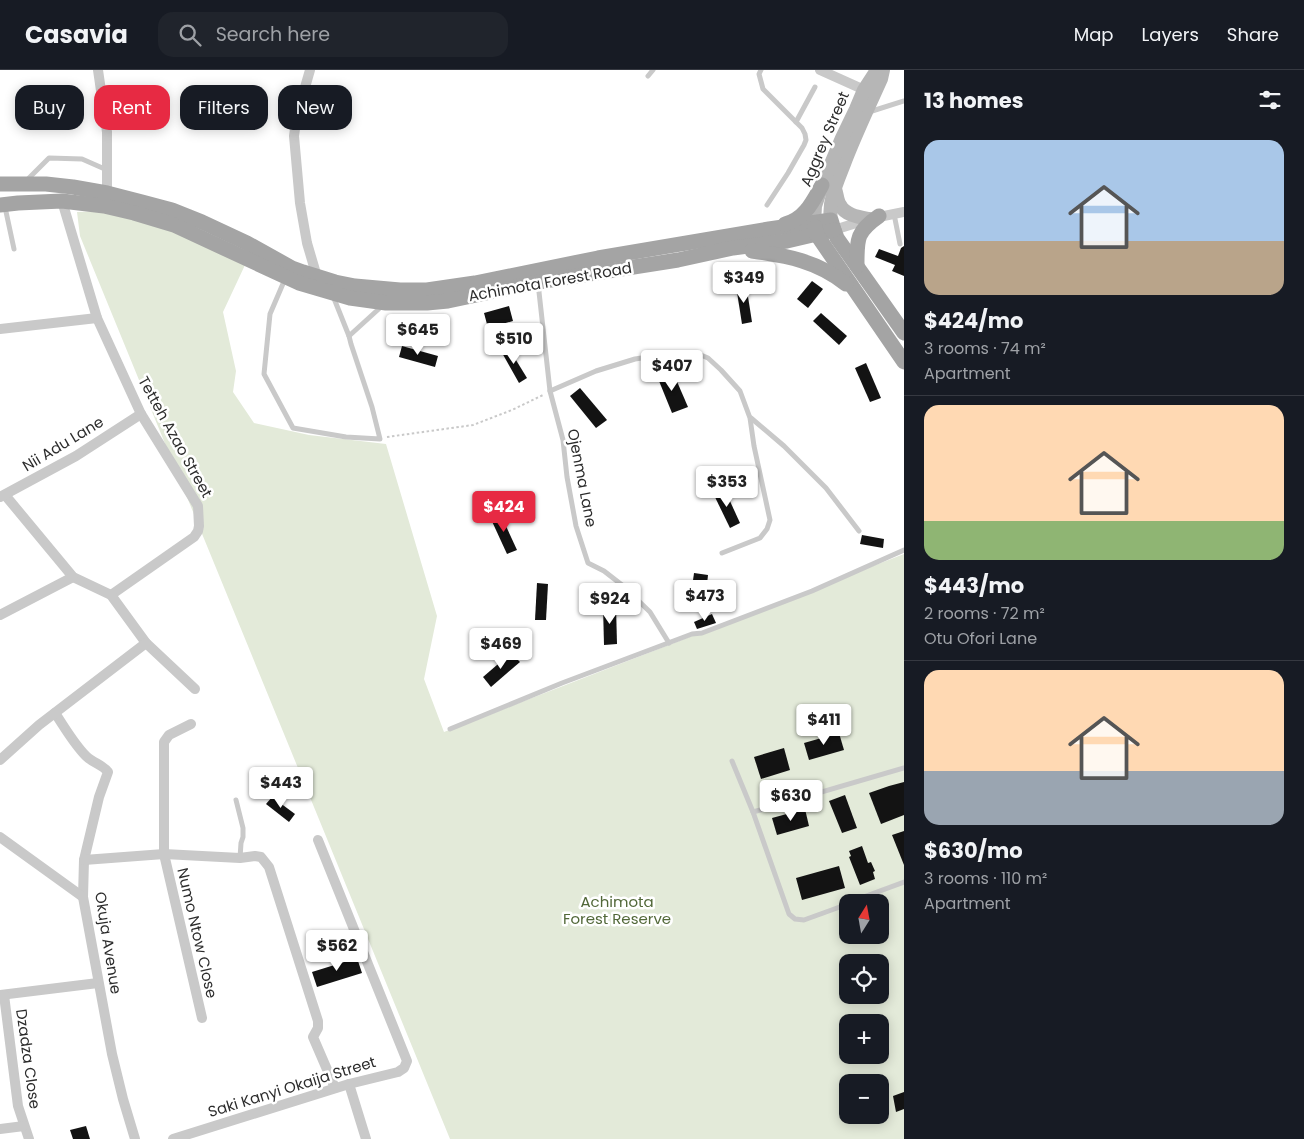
<!DOCTYPE html>
<html lang="en">
<head>
<meta charset="utf-8">
<style>
  body { margin:0; font-family:Poppins,sans-serif; background:#20242c; color:#f1f3f6; height:100vh; display:flex; flex-direction:column; font-size:19px; white-space:nowrap }
  * { box-sizing:border-box; margin:0 }
  p { font-size:16px; color:#9ea1a6 }
  .icon { flex:none; width:28px; height:28px; fill:none; stroke:currentColor; stroke-width:2; stroke-linecap:round; stroke-linejoin:round }
  .map { position:relative; flex:1; overflow:hidden }
  .side { display:flex; flex-direction:column; background:#171b24; width:400px }
  .side>* { flex:none }
  .guide { position:absolute; left:15px; top:15px; width:475px; height:45px; display:flex; gap:10px }
  .needle { width:32px; rotate:11deg }
  .fabs { position:absolute; left:839px; top:824px; display:grid; gap:10px }
  .fabs a { display:grid; place-items:center; width:50px; height:50px; border-radius:10px; background:#171b24; box-shadow:0 2px 12px #0003; font-size:25px }
  .price { position:absolute; translate:-50% -42px; padding:0 11px; border-radius:5px; background:#fff; color:#222; font-size:16px; line-height:32px; filter:drop-shadow(0 1px 2px #0008) }
  .price::after { content:''; position:absolute; left:50%; top:30px; width:15px; height:11px; margin-left:-8px; background:inherit; clip-path:polygon(0 0,100% 0,50% 100%) }
  .price.active { background:#e72a43; color:#fff }
  ul { padding:0; list-style:none }
  li { display:grid; align-content:center; gap:10px; height:265px; padding:0 20px }
  li+li { border-top:1px solid #363941 }
  li span { display:grid; place-items:center; height:155px; border-radius:15px; color:#555 }
  li>.icon { margin-inline-start:auto }
  span .icon { width:90px; height:90px; fill:#fffc; stroke-width:1 }
  li b { font-size:21px }
  h2 { display:flex; justify-content:space-between; align-items:center; height:60px; padding:0 20px; font-size:21px }
  .tag { padding:0 18px; border-radius:15px; background:#171b24; box-shadow:0 2px 12px #0003; font-size:18px; line-height:45px }
  .tag.active { background:#e72a43; color:#fff }
  header { display:flex; align-items:center; gap:30px; box-sizing:border-box; height:70px; padding:0 25px; background:#171b24; border-bottom:1px solid #363941 }
  header strong { font-size:24px }
  nav { display:flex; gap:28px; margin-inline-start:auto; font-size:18px }
  .search { width:350px; height:45px; background:#20242c; display:flex; align-items:center; gap:12px; box-sizing:border-box; padding:0 18px; border-radius:15px; color:#9ea1a6; font-size:19px }
  main { display:flex; flex:1; min-height:0 }
  .map>svg:first-child { display:block }
</style>
</head>
<body>
<header>
<strong>Casavia</strong>
<div class="search"><svg class="icon" aria-label="search" viewBox="0 0 24 24"><circle cx="10" cy="10" r="6"/><path d="M15 15l6 6"/></svg>Search here</div>
<nav><a>Map</a><a>Layers</a><a>Share</a></nav>
</header>
<main>
<div class="map">
<svg width="904" height="1069" viewBox="0 0 904 1069">
  <rect width="100%" height="100%" fill="#fff"/>
  <path fill="#e3ead9" fill-rule="evenodd" d="M 105,141 L 150,151 L 245,195 L 223,242 L 236,301 L 233,322 L 254,353 L 309,365 L 386,374 L 437,546 L 424,609 L 444,662 L 904,484 L 904,1069 L 450,1069 L 80,166 L 77,142 ZM 848,832 L 880,832 L 880,865 L 848,865 ZM 848,892 L 880,892 L 880,925 L 848,925 ZM 848,952 L 880,952 L 880,985 L 848,985 ZM 848,1012 L 880,1012 L 880,1045 L 848,1045 Z"/>
  <g fill="#131313">
    <path d="M 904,176 L 904,206 L 892,201 L 895,195 L 875,187 L 879,179 L 898,186 L 901,178 Z"/>
    <path d="M 812,211 L 823,219 L 808,238 L 797,229 Z"/>
    <path d="M 746,214 L 752,252 L 742,254 L 736,216 Z"/>
    <path d="M 509,236 L 513,251 L 488,258 L 484,243 Z"/>
    <path d="M 821,243 L 847,266 L 839,275 L 813,251 Z"/>
    <path d="M 402,276 L 438,286 L 435,297 L 399,287 Z"/>
    <path d="M 508,277 L 527,308 L 519,313 L 501,281 Z"/>
    <path d="M 866,293 L 881,328 L 870,332 L 855,298 Z"/>
    <path d="M 672,300 L 688,337 L 672,343 L 657,306 Z"/>
    <path d="M 580,318 L 607,350 L 596,358 L 570,326 Z"/>
    <path d="M 724,418 L 740,453 L 730,458 L 713,423 Z"/>
    <path d="M 500,443 L 517,480 L 507,484 L 490,447 Z"/>
    <path d="M 862,465 L 884,469 L 883,478 L 860,474 Z"/>
    <path d="M 694,503 L 708,505 L 704,542 L 689,540 Z"/>
    <path d="M 537,513 L 548,514 L 546,550 L 535,550 Z"/>
    <path d="M 603,536 L 616,536 L 617,574 L 604,575 Z"/>
    <path d="M 712,544 L 716,553 L 697,559 L 694,552 Z"/>
    <path d="M 511,583 L 520,592 L 491,617 L 483,607 Z"/>
    <path d="M 839,663 L 844,680 L 809,690 L 804,673 Z"/>
    <path d="M 784,678 L 790,700 L 761,709 L 754,687 Z"/>
    <path d="M 904,712 L 904,745 L 881,754 L 869,723 L 889,716 Z"/>
    <path d="M 845,725 L 857,758 L 842,763 L 829,731 Z"/>
    <path d="M 272,727 L 295,744 L 289,752 L 266,734 Z"/>
    <path d="M 805,739 L 809,756 L 777,765 L 772,748 Z"/>
    <path d="M 904,761 L 904,795 L 892,765 Z"/>
    <path d="M 862,776 L 868,793 L 871,792 L 875,801 L 873,802 L 875,809 L 860,815 L 849,787 L 851,786 L 849,781 Z"/>
    <path d="M 839,796 L 845,818 L 802,830 L 796,808 Z"/>
    <path d="M 357,888 L 362,903 L 317,917 L 312,902 Z"/>
    <path d="M 904,1022 L 904,1039 L 896,1042 L 893,1026 Z"/>
    <path d="M 86,1056 L 90,1069 L 73,1069 L 70,1060 Z"/>
  </g>
  <g fill="none" stroke-linecap="round" stroke-linejoin="round">
    <path stroke="#c9c9c9" stroke-width="2" stroke-dasharray="2.5 2.5" stroke-linecap="butt" d="M 387,367 L 473,355 L 512,340 L 543,325"/>
    <g stroke="#c9c9c9" stroke-width="5">
      <path d="M 761,0 L 759,4 L 763,19 L 802,58 L 805,64 L 806,70 L 804,75 L 788,103 L 767,135"/>
      <path d="M 648,6 L 653,0"/>
      <path d="M 869,42 L 904,31"/>
      <path d="M 796,52 L 815,17"/>
      <path d="M 27,110 L 49,88 L 82,89 L 107,100"/>
      <path d="M 5,137 L 14,179"/>
      <path d="M 894,144 L 900,174"/>
      <path d="M 285,209 L 270,244 L 264,304 L 293,358 L 346,367 L 380,369 L 372,337 L 351,274 L 349,266 L 333,226"/>
      <path d="M 538,213 L 550,321 L 563,370 L 567,407 L 576,456 L 588,493 L 604,501 L 622,515 L 650,542 L 669,573"/>
      <path d="M 349,266 L 382,236"/>
      <path d="M 550,321 L 596,301 L 635,289 L 668,284 L 696,283 L 708,288 L 721,300 L 740,321 L 750,348 L 754,376 L 770,450 L 767,459 L 760,468 L 722,483"/>
      <path d="M 751,348 L 784,376 L 826,418 L 859,461"/>
      <path d="M 450,659 L 562,613 L 692,564 L 702,563 L 812,521 L 904,480"/>
      <path d="M 732,691 L 753,742 L 789,844 L 795,849 L 804,850 L 848,834"/>
      <path d="M 236,730 L 243,758 L 243,767 L 241,773 L 240,788"/>
      <path d="M 753,742 L 904,698"/>
      <path d="M 850,832 L 904,812"/>
    </g>
    <g stroke="#c9c9c9" stroke-width="10">
      <path d="M 98,0 L 107,62 L 107,123"/>
      <path d="M 310,0 L 297,45 L 294,66 L 300,133 L 307,173 L 317,207"/>
      <path d="M 820,0 L 869,22"/>
      <path d="M 62,131 L 97,248 L 141,344 L 198,436 L 199,456 L 198,461 L 194,467 L 111,525"/>
      <path d="M 834,160 L 869,149 L 904,142"/>
      <path d="M 0,259 L 97,248"/>
      <path d="M 5,425 L 73,507 L 111,525 L 146,573 L 195,619"/>
      <path d="M 0,427 L 76,386 L 141,344"/>
      <path d="M 0,545 L 73,507"/>
      <path d="M 55,643 C 65,658 74,674 86,686 C 93,693 103,695 108,702 L 99,727 L 84,790 L 83,827 L 112,984 L 123,1029 L 135,1069"/>
      <path d="M 191,654 L 169,665 L 164,672 L 164,784 L 202,948"/>
      <path d="M 0,690 L 39,655 L 146,573"/>
      <path d="M 0,767 L 83,827"/>
      <path d="M 84,790 L 164,784 L 240,788 L 255,786 L 261,787 L 269,797 L 318,951 L 318,958 L 313,967 L 335,1018"/>
      <path d="M 0,925 L 98,913"/>
      <path d="M 4,925 L 18,1036 L 29,1069"/>
      <path d="M 349,1014 L 366,1069"/>
      <path d="M 0,1059 L 24,1056"/>
      <path d="M 173,1069 L 349,1014 L 398,1002 L 404,998 L 407,991 L 318,770"/>
    </g>
    <g stroke="#b6b6b6" stroke-width="14">
      <path d="M 835,119 C 837,124 837,131 840,135 C 845,145 858,147 869,149"/>
      <path d="M 831,150 C 828,131 837,112 844,94 C 855,65 868,38 881,9 L 883,0"/>
      <path d="M 814,153 L 815,136 L 822,115 L 842,68 L 856,39 L 864,20 L 877,0"/>
    </g>
    <g stroke="#a4a4a4" stroke-width="15">
      <path d="M 0,114 L 46,114 L 73,117 L 107,123 L 142,132 L 172,140 L 202,152 L 247,173 L 292,198 L 303,202 L 335,212 L 355,216 L 400,220 L 427,220 L 475,213 L 598,188 L 769,159 L 831,150 L 834,160 L 837,168 L 904,263"/>
      <path d="M 0,135 L 18,133 L 62,131 L 104,136 L 134,143 L 174,155 L 299,213 L 350,228 L 386,233 L 427,233 L 448,231 L 538,212 L 678,190 L 733,178 L 787,171 L 834,160"/>
      <path d="M 785,154 C 805,149 813,131 822,115"/>
      <path d="M 815,157 L 817,165 L 904,292"/>
      <path d="M 752,181 C 788,186 817,191 846,214"/>
      <path d="M 857,196 C 857,169 856,162 879,146"/>
    </g>
  </g>
  <g text-anchor="middle" stroke-width="5" stroke-linejoin="round" paint-order="stroke">
    <g font-size="15" fill="#2c2c2c" stroke="#fff">
      <text transform="translate(825 69) rotate(-67)" y="5">Aggrey Street</text>
      <text transform="translate(550 212) rotate(-10)" y="5">Achimota Forest Road</text>
      <text transform="translate(175 367) rotate(61)" y="5">Tetteh Azao Street</text>
      <text transform="translate(63 374) rotate(-31)" y="5">Nii Adu Lane</text>
      <text transform="translate(582 408) rotate(79)" y="5">Ojenma Lane</text>
      <text transform="translate(197 863) rotate(77)" y="5">Numo Ntow Close</text>
      <text transform="translate(108 873) rotate(81)" y="5">Okuja Avenue</text>
      <text transform="translate(28 989) rotate(82)" y="5">Dzadza Close</text>
      <text transform="translate(292 1017) rotate(-17)" y="5">Saki Kanyi Okaija Street</text>
    </g>
    <g font-size="15" fill="#526839" stroke="#fff">
      <text x="617" y="837">Achimota<tspan x="617" dy="17">Forest Reserve</tspan></text>
    </g>
  </g>
</svg>
<div class="fabs">
<a><svg class="needle" viewBox="-14 -14 28 28"><path d="M0-13l5 13h-10z" fill="#e53935"/><path d="M0 13l5-13h-10z" fill="#9ea1a6"/></svg></a>
<a><svg class="icon" aria-label="locate" viewBox="0 0 24 24"><circle cx="12" cy="12" r="6"/><path d="M12 2v4M12 18v4M2 12h4M18 12h4"/></svg></a>
<a>+</a>
<a>−</a>
</div>
<b class="price" style="left:744px;top:234px">$349</b>
<b class="price" style="left:418px;top:286px">$645</b>
<b class="price" style="left:514px;top:295px">$510</b>
<b class="price" style="left:672px;top:322px">$407</b>
<b class="price" style="left:727px;top:438px">$353</b>
<b class="price active" style="left:504px;top:463px">$424</b>
<b class="price" style="left:705px;top:552px">$473</b>
<b class="price" style="left:610px;top:555px">$924</b>
<b class="price" style="left:501px;top:600px">$469</b>
<b class="price" style="left:824px;top:676px">$411</b>
<b class="price" style="left:281px;top:739px">$443</b>
<b class="price" style="left:791px;top:752px">$630</b>
<b class="price" style="left:337px;top:902px">$562</b>
<div class="guide">
<a class="tag">Buy</a>
<a class="tag active">Rent</a>
<a class="tag">Filters</a>
<a class="tag">New</a>
</div>
</div>
<section class="side">
<h2>13 homes<svg class="icon" aria-label="filters" viewBox="0 0 24 24"><path d="M4 7h16M4 17h16"/><circle cx="9" cy="7" r="2"/><circle cx="15" cy="17" r="2"/></svg></h2>
<ul>
<li><span style="background:linear-gradient(#a9c7e8 65%,#b9a48a 0)"><svg class="icon" aria-label="home" viewBox="0 0 24 24"><path d="M3 11l9-7 9 7M6 9v11h12V9"/></svg></span><div><b>$424/mo</b><p>3 rooms · 74 m²</p><p>Apartment</p></div></li>
<li><span style="background:linear-gradient(#ffd9b3 75%,#8fb573 0)"><svg class="icon" aria-label="home" viewBox="0 0 24 24"><path d="M3 11l9-7 9 7M6 9v11h12V9"/></svg></span><div><b>$443/mo</b><p>2 rooms · 72 m²</p><p>Otu Ofori Lane</p></div></li>
<li><span style="background:linear-gradient(#ffd9b3 65%,#9aa5b1 0)"><svg class="icon" aria-label="home" viewBox="0 0 24 24"><path d="M3 11l9-7 9 7M6 9v11h12V9"/></svg></span><div><b>$630/mo</b><p>3 rooms · 110 m²</p><p>Apartment</p></div></li>
</ul>
</section>
</main>
</body>
</html>
